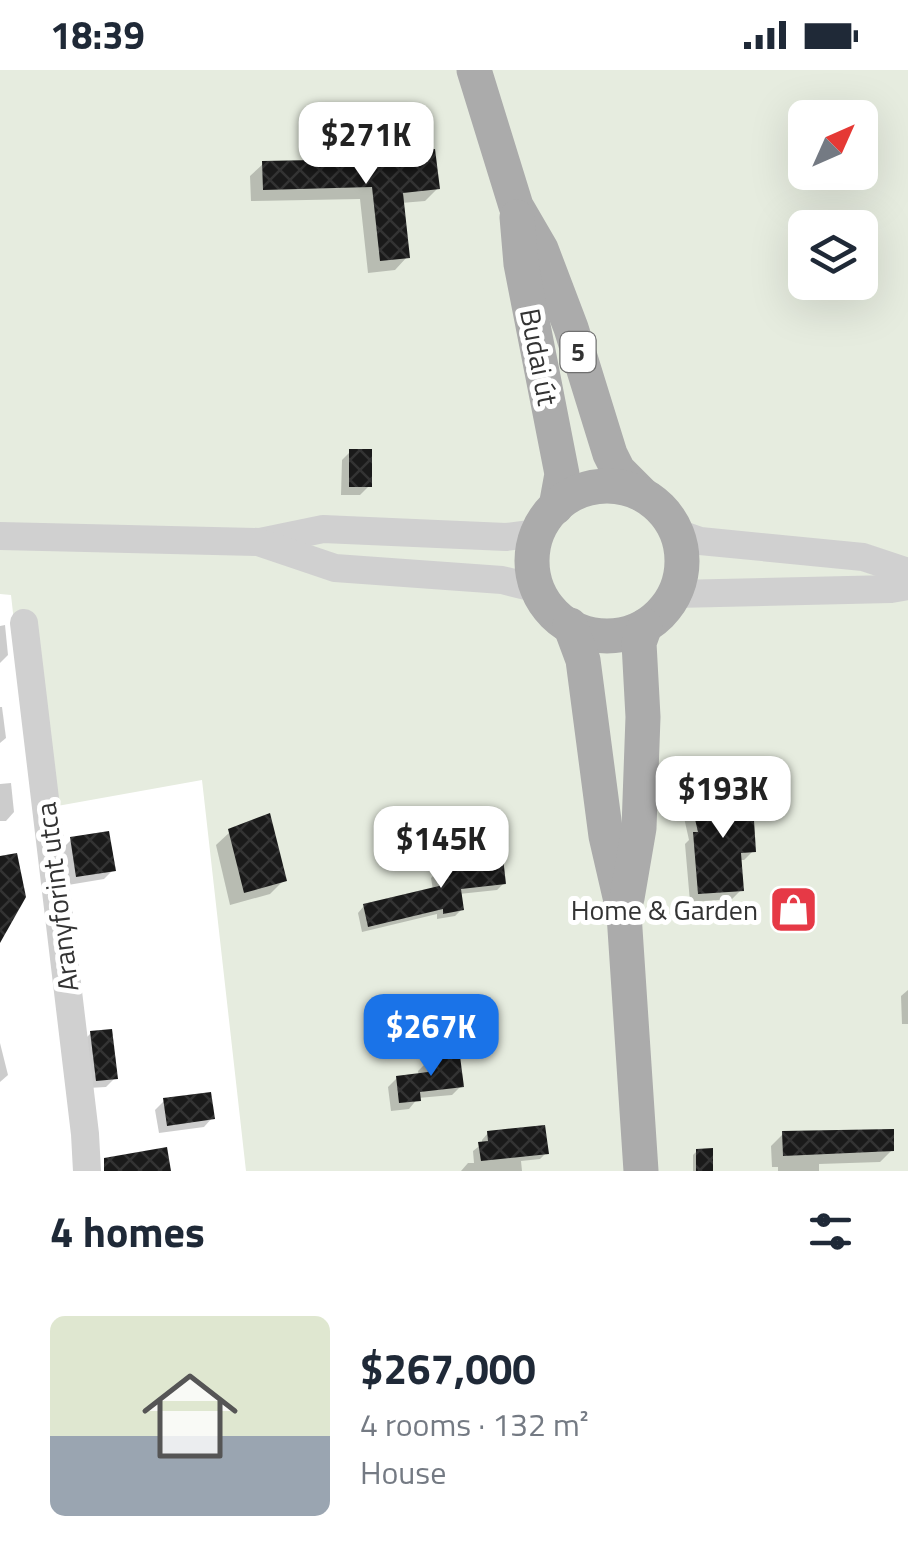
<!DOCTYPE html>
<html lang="en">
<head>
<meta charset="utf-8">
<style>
  body { margin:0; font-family:"Titillium Web",sans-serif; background:#f6f6f7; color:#1f2937; height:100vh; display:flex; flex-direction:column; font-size:38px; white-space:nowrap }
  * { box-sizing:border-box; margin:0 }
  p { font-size:32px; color:#747a83 }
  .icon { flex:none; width:55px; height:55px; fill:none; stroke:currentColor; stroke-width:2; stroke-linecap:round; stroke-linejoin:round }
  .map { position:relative; height:1101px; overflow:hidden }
  .panel { display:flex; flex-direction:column; background:#fff; flex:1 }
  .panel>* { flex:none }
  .needle { width:65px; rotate:45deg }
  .fabs { position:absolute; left:788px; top:30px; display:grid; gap:20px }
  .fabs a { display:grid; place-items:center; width:90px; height:90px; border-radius:15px; background:#fff; box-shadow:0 10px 40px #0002; font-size:50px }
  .price { position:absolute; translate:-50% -85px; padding:0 22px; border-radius:20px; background:#fff; color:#222; font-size:32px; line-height:65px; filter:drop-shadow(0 2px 5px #0008) }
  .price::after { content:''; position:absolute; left:50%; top:60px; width:30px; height:22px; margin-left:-15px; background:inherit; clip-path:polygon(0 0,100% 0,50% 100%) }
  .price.active { background:#1a73e8; color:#fff }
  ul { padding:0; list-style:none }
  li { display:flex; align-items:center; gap:30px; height:250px; padding:0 50px }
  li span { display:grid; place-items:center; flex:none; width:280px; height:200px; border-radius:15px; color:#555 }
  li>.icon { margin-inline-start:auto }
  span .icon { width:120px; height:120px; fill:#fffc; stroke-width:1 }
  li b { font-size:42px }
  h2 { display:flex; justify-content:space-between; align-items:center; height:120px; padding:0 50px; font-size:42px }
  .status { display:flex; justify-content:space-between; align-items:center; height:70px; padding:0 50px; background:#fff; direction:ltr }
  .status svg { height:28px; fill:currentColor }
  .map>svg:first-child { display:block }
</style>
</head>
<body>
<div class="status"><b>18:39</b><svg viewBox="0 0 49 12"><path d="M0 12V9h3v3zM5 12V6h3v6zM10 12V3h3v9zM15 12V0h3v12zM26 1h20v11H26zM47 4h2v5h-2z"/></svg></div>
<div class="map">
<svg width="908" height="1101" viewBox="0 0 908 1101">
  <defs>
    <pattern id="building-cross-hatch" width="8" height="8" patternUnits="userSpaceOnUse" patternTransform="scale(2.5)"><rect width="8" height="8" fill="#1a1a1a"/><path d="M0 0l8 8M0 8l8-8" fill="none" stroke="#333"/></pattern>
  </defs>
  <rect width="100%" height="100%" fill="#fff"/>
  <path fill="#e6ecdf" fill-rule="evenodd" d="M 0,0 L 908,0 L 908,1101 L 246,1101 L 202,710 L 35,740 L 11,525 L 0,524 ZM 805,48 L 860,48 L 860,102 L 805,102 ZM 805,158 L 860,158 L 860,212 L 805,212 Z"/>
  <g fill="#0003">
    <path d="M 263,94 L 438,118 L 425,131 L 401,133 L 407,187 L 395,200 L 368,203 L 360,129 L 251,131 L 250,106 Z"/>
    <path d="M 350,382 L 369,416 L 360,425 L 341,425 L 342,390 Z"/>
    <path d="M 5,555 L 8,585 L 0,593 L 0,556 Z"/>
    <path d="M 0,637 L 2,637 L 6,668 L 0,673 Z"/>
    <path d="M 11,713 L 14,742 L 6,751 L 0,751 L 0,714 Z"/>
    <path d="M 692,734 L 753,781 L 744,790 L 739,790 L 741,820 L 732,829 L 690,832 L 685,774 L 689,770 L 683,743 Z"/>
    <path d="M 230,762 L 284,810 L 270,824 L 230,835 L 216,775 Z"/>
    <path d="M 71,770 L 113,800 L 104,809 L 68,815 L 62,779 Z"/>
    <path d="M 475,785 L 504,813 L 497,820 L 459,824 L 462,839 L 455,846 L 437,849 L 437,844 L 362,862 L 358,843 L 364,836 L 433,820 L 431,808 L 438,801 L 469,796 L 468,792 Z"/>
    <path d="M 908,920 L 908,954 L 902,954 L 901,926 Z"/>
    <path d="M 91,963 L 115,1008 L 106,1017 L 88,1018 L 82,972 Z"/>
    <path d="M 0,973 L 8,1005 L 0,1012 Z"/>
    <path d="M 427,992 L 461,1016 L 452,1025 L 418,1028 L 409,1039 L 391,1041 L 388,1017 L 397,1008 L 419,1006 L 418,1001 Z"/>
    <path d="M 164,1031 L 212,1048 L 204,1057 L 159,1063 L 155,1040 Z"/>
    <path d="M 488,1063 L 546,1083 L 540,1089 L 521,1091 L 522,1101 L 461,1101 L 468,1093 L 474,1093 L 473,1081 L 482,1074 L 482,1070 Z"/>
    <path d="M 783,1064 L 892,1080 L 880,1092 L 819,1094 L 819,1101 L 778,1101 L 778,1097 L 772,1097 L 771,1076 Z"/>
    <path d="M 697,1081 L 711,1101 L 693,1101 L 693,1085 Z"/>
  </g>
  <g fill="url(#building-cross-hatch)">
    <path d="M 435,79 L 440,119 L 403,123 L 410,188 L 380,191 L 372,117 L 263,120 L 262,91 L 368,89 L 368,87 Z"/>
    <rect x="349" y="379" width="23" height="38"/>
    <path d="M 752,719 L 756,782 L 741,783 L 744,821 L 698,824 L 693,762 L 698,762 L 691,732 Z"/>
    <path d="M 270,743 L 287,811 L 244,823 L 228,759 Z"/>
    <path d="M 109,761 L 116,801 L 76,807 L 70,767 Z"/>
    <path d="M 502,779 L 506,814 L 461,819 L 464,840 L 443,844 L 443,839 L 368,857 L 363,834 L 439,816 L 436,799 L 475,793 L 474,783 Z"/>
    <path d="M 17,783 L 26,827 L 0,873 L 0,786 Z"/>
    <path d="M 112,959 L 118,1009 L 96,1011 L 90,961 Z"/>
    <path d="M 460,986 L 464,1017 L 420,1022 L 421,1031 L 399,1033 L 396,1006 L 428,1002 L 426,989 Z"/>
    <path d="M 211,1022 L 215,1049 L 167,1056 L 163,1028 Z"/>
    <path d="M 545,1055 L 549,1084 L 481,1091 L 478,1072 L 488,1071 L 487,1061 Z"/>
    <path d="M 894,1059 L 894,1081 L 783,1086 L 782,1061 Z"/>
    <path d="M 167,1077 L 171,1101 L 104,1101 L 104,1088 Z"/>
    <path d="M 713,1078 L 713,1101 L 696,1101 L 696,1079 Z"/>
  </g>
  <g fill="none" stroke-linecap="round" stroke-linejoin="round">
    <g stroke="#d0d0d0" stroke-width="28">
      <path d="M 677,463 L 700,471 L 863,487 L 908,502"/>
      <path d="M 0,466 L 260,472 L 323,459 L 506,467 L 538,463"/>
      <path d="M 261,473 L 335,498 L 502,510 L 538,519"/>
      <path d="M 675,524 L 891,519 L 908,516"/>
      <path d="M 24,553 L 85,1064 L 87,1101"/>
    </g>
    <g stroke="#ababab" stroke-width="35">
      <path d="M 474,0 L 516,136 L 541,179 L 571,258 L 610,384 L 618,400 L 642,424"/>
      <path d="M 517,147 L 521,194 L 562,404 L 556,437"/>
      <circle cx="607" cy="491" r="75"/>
      <path d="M 570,555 L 583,590 L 606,766 L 624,844 L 641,1101"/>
      <path d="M 627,828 L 639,758 L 643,647 L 639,573 L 645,556"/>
    </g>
  </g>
  <defs>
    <symbol id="shop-square" viewBox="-11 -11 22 22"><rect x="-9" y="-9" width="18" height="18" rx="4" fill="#e63946" stroke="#fff"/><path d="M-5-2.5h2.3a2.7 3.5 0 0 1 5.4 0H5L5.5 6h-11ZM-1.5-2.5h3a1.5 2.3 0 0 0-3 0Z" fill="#fff"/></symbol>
  </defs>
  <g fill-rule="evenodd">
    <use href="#shop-square" x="766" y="812" width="55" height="55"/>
  </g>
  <g text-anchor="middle" stroke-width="10" stroke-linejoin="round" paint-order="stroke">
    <rect fill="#fff" stroke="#707070" stroke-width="2.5" x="560.5" y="262" width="35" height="40" rx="8"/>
    <g font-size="25" font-weight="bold" fill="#333">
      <text x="578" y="291">5</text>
    </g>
    <g font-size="28" fill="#333" stroke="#fff">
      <text transform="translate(539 287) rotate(79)" y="10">Budai út</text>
      <text transform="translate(57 827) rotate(-97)" y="10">Aranyforint utca</text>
    </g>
    <g font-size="28" fill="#333" stroke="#fff" text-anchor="end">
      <text x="758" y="850">Home &amp; Garden</text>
    </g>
  </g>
</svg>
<div class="fabs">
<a><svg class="needle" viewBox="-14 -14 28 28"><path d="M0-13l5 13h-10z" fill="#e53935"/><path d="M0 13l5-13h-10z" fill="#747a83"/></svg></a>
<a><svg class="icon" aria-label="layers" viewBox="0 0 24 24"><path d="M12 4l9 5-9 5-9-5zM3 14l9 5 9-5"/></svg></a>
</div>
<b class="price" style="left:366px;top:117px">$271K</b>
<b class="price" style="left:723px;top:771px">$193K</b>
<b class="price" style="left:441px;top:821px">$145K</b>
<b class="price active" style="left:431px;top:1009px">$267K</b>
</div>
<section class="panel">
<h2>4 homes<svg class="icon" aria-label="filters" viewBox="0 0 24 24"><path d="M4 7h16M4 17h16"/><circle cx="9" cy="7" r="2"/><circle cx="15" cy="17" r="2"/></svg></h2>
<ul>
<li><span style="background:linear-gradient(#dfe7d0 60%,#9aa5b1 0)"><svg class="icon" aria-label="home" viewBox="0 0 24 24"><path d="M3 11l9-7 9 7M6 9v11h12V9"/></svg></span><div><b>$267,000</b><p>4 rooms · 132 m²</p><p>House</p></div></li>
</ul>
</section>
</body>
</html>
